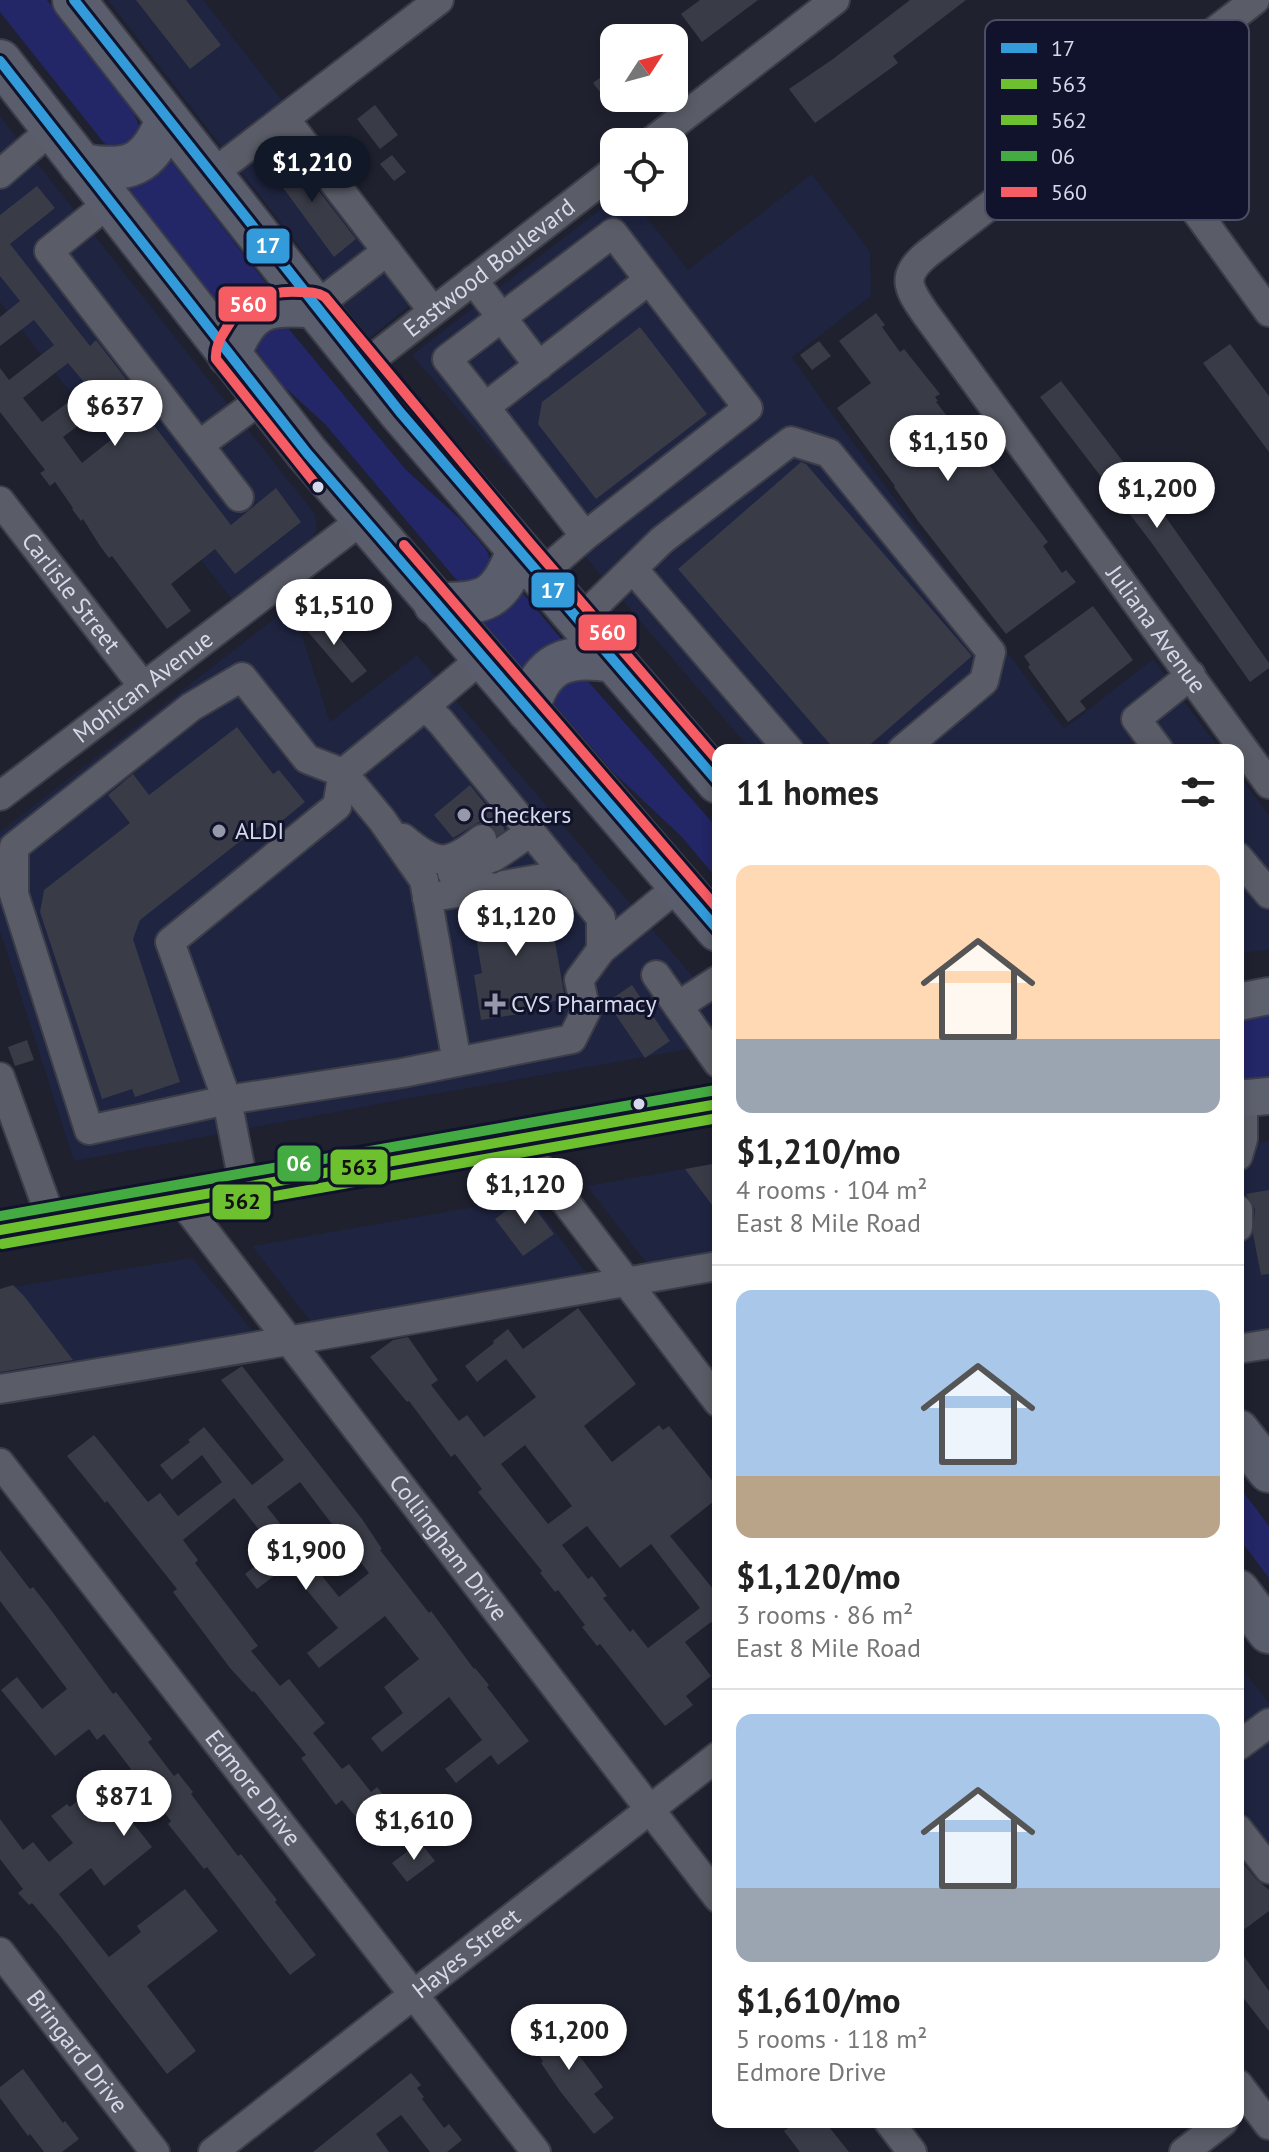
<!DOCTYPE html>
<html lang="en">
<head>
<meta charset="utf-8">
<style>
  body { margin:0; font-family:"PT Sans",sans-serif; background:#f2f2f2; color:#222; height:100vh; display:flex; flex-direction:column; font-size:30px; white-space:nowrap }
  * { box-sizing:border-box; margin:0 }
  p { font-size:26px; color:#767676 }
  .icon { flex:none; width:44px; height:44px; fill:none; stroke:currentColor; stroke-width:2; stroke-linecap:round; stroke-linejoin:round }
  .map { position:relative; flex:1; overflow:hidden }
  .side { position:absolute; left:712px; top:744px; width:532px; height:1384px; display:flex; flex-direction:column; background:#fff; border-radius:16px; box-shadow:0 4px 12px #0003 }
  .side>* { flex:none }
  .needle { width:52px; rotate:54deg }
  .controls { position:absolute; left:600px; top:24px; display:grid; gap:16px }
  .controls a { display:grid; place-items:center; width:88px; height:88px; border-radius:16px; background:#fff; box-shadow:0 4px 12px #0003; font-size:40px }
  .price { position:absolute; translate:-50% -68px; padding:0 18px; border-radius:28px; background:#fff; color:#222; font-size:26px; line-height:52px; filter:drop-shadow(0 2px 4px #0008) }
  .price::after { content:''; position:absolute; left:50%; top:48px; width:24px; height:18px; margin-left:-12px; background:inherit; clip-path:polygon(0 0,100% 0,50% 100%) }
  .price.current { background:#111827; color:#fff }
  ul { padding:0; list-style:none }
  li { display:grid; align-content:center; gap:16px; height:424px; padding:0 24px }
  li+li { border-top:2px solid #e0e0e0 }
  li span { display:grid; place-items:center; height:248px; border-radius:16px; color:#555 }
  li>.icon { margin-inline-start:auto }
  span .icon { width:144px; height:144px; fill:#fffc; stroke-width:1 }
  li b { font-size:34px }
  h2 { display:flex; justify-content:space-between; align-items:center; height:96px; padding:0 24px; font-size:34px }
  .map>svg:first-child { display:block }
</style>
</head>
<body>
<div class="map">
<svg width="1269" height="2152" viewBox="0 0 1269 2152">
  <rect width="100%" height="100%" fill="#1f212f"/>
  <g fill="#1f2440">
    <path d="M 108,0 L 203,0 L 430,288 L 370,338 Z"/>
    <path d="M 0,116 L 315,514 L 317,529 L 313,537 L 233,601 L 0,302 Z"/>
    <path d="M 812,174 L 870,252 L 871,296 L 792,357 L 819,396 L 1064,729 L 1153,659 L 1220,750 L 751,750 L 412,355 L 614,199 L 614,202 L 635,202 L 688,270 Z"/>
    <path d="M 292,605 L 330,722 L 417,655 L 718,1006 L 718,1044 L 400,1100 L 74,1161 L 0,931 L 0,832 Z"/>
    <path d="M 1238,774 L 1269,816 L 1269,949 L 1238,954 Z"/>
    <path d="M 1269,1141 L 1269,1329 L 1238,1333 L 1238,1148 Z"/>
    <path d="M 718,1163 L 718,1256 L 651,1269 L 587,1186 Z"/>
    <path d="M 530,1197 L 592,1281 L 315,1327 L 252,1246 Z"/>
    <path d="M 192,1258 L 262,1342 L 0,1383 L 0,1289 Z"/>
    <path d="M 1238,1663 L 1269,1704 L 1269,1856 L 1238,1816 Z"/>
  </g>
  <g fill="#232667">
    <path d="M 0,0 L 47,0 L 132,109 L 141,130 L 134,145 L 113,148 L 104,143 L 0,12 Z"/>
    <path d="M 168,157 L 269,287 L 226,316 L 125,183 Z"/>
    <path d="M 283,322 L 406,470 L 459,518 L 486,549 L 493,566 L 491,574 L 462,584 L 454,577 L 325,424 L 280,383 L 254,347 L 255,334 Z"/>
    <path d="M 520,590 L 563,641 L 523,671 L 479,620 Z"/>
    <path d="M 586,679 L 718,829 L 718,880 L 682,837 L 613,772 L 554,704 L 552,697 L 559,680 Z"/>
    <path d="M 1269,1013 L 1269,1078 L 1238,1080 L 1238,1018 Z"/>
    <path d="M 1238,1485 L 1269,1526 L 1269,1578 L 1238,1537 Z"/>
  </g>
  <g fill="#393b47" fill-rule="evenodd">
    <path d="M 136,0 L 186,0 L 221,45 L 190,69 Z"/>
    <path d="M 700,0 L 758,0 L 702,42 L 681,14 Z"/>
    <path d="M 910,0 L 966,0 L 893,56 L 898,63 L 815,123 L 789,89 L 833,59 Z"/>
    <path d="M 614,67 L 614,110 L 593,83 Z"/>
    <path d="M 375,105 L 398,135 L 380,149 L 357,119 Z"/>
    <path d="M 288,151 L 356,239 L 334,257 L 267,166 Z"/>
    <path d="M 392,155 L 406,172 L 394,181 L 380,164 Z"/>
    <path d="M 37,186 L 55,208 L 10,244 L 90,346 L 96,340 L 140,397 L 135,401 L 231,525 L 276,488 L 301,522 L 235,574 L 215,549 L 171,584 L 191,611 L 167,629 L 112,556 L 109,558 L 100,546 L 83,519 L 81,521 L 72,509 L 73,508 L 55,482 L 50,486 L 40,473 L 45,470 L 0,412 L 0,368 L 9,380 L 54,345 L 34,320 L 0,346 L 0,317 L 20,301 L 0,276 L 0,215 ZM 68,363 L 88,387 L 42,422 L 23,398 ZM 103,407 L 122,431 L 82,463 L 63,437 Z"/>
    <path d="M 876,313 L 885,325 L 882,327 L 900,352 L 904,349 L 940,394 L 935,397 L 938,401 L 936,402 L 975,451 L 977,449 L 1048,542 L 1043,546 L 1062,573 L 1066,570 L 1076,582 L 1006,634 L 918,521 L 894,487 L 895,486 L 837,408 L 871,383 L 839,341 Z"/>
    <path d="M 640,327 L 707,414 L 596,499 L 538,424 L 542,402 Z"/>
    <path d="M 819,341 L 831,356 L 812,370 L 800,355 Z"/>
    <path d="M 1230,344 L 1269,396 L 1269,452 L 1203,363 Z"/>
    <path d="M 1061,381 L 1165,516 L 1269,663 L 1269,668 L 1250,682 L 1151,542 L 1040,397 Z"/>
    <path d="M 801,462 L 806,464 L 972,656 L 864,750 L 835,750 L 678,569 Z"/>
    <path d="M 1093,606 L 1133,660 L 1080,701 L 1086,709 L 1068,722 L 1028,667 L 1030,665 L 1024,656 Z"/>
    <path d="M 318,612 L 367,671 L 352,683 L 302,625 Z"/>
    <path d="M 237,727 L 273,774 L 279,770 L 305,802 L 272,829 L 266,821 L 140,920 L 133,939 L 180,1082 L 135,1097 L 132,1089 L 102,1099 L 40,912 L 44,890 L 130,823 L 108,795 L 133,774 L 149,795 Z"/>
    <path d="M 470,785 L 505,829 L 498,834 L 489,824 L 479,822 L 453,838 L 434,815 Z"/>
    <path d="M 547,895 L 565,999 L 532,1005 L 533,1012 L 481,1020 L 474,975 L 482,973 L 471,908 Z"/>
    <path d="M 632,985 L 670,1041 L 645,1058 L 607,1002 Z"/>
    <path d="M 27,1040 L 34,1060 L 15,1066 L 8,1047 Z"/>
    <path d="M 718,1163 L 718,1213 L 685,1169 Z"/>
    <path d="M 1269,1190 L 1269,1274 L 1261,1275 L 1253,1234 L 1255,1209 L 1246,1194 Z"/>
    <path d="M 526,1196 L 554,1234 L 523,1256 L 495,1219 Z"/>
    <path d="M 13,1285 L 24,1296 L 73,1360 L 0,1372 L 0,1289 Z"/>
    <path d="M 578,1308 L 636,1384 L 584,1426 L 612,1462 L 659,1425 L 663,1430 L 669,1426 L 718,1488 L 718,1498 L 670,1536 L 718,1595 L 718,1630 L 711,1622 L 685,1642 L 711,1676 L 686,1696 L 693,1705 L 665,1726 L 600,1644 L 597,1646 L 582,1627 L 585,1625 L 558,1590 L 555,1592 L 540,1573 L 542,1571 L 478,1492 L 482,1489 L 455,1454 L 451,1457 L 409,1401 L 407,1402 L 370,1357 L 393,1340 L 408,1337 L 438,1380 L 431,1385 L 459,1421 L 467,1415 L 484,1437 L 536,1397 L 506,1359 L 477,1382 L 465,1366 L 494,1343 L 493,1341 L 508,1329 L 523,1349 ZM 525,1445 L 572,1506 L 548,1524 L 501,1464 ZM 587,1526 L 620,1568 L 651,1544 L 700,1608 L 648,1648 L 633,1629 L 630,1632 L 603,1598 L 607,1596 L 592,1576 L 588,1579 L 562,1545 Z"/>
    <path d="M 242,1366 L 362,1519 L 382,1549 L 380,1550 L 429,1613 L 431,1611 L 474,1669 L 475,1668 L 489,1685 L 487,1687 L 529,1741 L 498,1765 L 491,1755 L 456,1783 L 445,1769 L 482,1740 L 449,1697 L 382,1752 L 371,1738 L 403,1713 L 384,1687 L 419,1659 L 385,1616 L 319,1668 L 307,1653 L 338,1628 L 287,1566 L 257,1589 L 245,1574 L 275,1550 L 234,1498 L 183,1540 L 198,1560 L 195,1563 L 258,1646 L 251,1651 L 280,1686 L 289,1679 L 325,1723 L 313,1733 L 342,1769 L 349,1764 L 371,1792 L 377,1787 L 392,1806 L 365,1828 L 342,1800 L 336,1805 L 301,1758 L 306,1755 L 254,1691 L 252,1692 L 230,1668 L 173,1592 L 177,1589 L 107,1501 L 105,1503 L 67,1456 L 94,1435 L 148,1502 L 160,1493 L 178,1516 L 222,1482 L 202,1455 L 172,1480 L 160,1465 L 190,1442 L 188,1440 L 204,1427 L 252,1485 L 284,1460 L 221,1380 ZM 300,1482 L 369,1573 L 339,1597 L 267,1507 Z"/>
    <path d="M 0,1550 L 30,1589 L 33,1587 L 48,1606 L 113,1694 L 116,1692 L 152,1739 L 148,1742 L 174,1776 L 178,1773 L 193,1792 L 191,1794 L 238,1856 L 241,1854 L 277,1900 L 275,1902 L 316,1955 L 290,1975 L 207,1867 L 204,1869 L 168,1824 L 171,1821 L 145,1788 L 121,1808 L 152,1847 L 104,1886 L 91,1868 L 59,1894 L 109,1957 L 141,1932 L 137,1926 L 185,1889 L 218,1931 L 147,1986 L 196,2051 L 167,2074 L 60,1936 L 32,1903 L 29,1905 L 18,1893 L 23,1889 L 0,1859 L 0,1819 L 23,1850 L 33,1842 L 49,1862 L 73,1843 L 51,1816 L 67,1804 L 70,1807 L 100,1782 L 105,1789 L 131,1769 L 104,1734 L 97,1740 L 89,1729 L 55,1756 L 1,1690 L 17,1677 L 42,1709 L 67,1689 L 0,1601 Z"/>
    <path d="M 452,1809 L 463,1823 L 447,1836 L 436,1822 Z"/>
    <path d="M 420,1842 L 435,1861 L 407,1882 L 392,1863 Z"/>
    <path d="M 1238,1857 L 1256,1879 L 1269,1890 L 1269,1911 L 1238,1934 Z"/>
    <path d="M 1238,1948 L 1269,1991 L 1269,2031 L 1238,1991 Z"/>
    <path d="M 551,2013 L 565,2031 L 562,2033 L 603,2087 L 594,2094 L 614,2118 L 594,2134 L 560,2091 L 541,2063 L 543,2061 L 523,2034 Z"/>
    <path d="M 23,2069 L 63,2123 L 65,2121 L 79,2139 L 62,2152 L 44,2152 L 30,2134 L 28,2136 L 0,2098 L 0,2087 Z"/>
    <path d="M 411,2073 L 421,2085 L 417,2088 L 424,2097 L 422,2099 L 444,2128 L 449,2124 L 462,2140 L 447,2152 L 430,2152 L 401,2115 L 376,2134 L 389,2152 L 313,2152 Z"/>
    <path d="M 796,2122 L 825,2122 L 849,2152 L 800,2152 L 784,2131 Z"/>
  </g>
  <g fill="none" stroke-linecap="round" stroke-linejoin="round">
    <path stroke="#3a3d4b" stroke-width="28" stroke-dasharray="28 14" stroke-linecap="butt" d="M 482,839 L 500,825"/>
    <defs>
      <g id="minor">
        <path id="s1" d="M 1255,0 L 927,254 C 901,276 907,287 925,313 L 1269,784"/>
        <path d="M 1119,105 L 1269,312"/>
        <path d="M 285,119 L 433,311"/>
        <path d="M 651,142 L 835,0"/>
        <path d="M 0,174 L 52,129"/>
        <path d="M 211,175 L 439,0"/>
        <path d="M 110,202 L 49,251 L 239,497"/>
        <path d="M 473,280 L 539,366"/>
        <path d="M 315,307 L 387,251"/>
        <path id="s2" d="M 363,366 L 614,171"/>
        <path d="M 485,407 L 447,359 L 613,233 L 649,280"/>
        <path d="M 199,445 L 263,398"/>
        <path id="s3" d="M 0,501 L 143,686"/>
        <path d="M 633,569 L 789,750"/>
        <path d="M 539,576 L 585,536 L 748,408 L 649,280 L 485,407 L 585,536"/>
        <path d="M 578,622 L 662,540 L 791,441 L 829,453 L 991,652 L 984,681 L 902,750"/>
        <path d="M 482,658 L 425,706 L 441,722 L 601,918 L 601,950"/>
        <path d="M 425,706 L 343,773 L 307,759 L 242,677 L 191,707 L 14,847 L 14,894 L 89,1130 L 227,1100 L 402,1073 L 572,1039 L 586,1011 L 579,980 L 601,950 L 680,885"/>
        <path d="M 1159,750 L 1136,719 L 1191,675"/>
        <path d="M 343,773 L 382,820 L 424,880 L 457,1062"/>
        <path id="s4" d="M 0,796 L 363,519"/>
        <path d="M 403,838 C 437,867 448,866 482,839"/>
        <path d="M 1238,857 L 1269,894"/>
        <path d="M 452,873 L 494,857 L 531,832"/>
        <path d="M 504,885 L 566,874"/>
        <path d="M 427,898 L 491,887"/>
        <path d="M 656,975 L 718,1063"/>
        <path d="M 678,1006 L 718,980"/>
        <path d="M 0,1077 L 52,1221"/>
        <path d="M 517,1138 L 718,1402"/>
        <path d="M 1238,1156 L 1243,1139 L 1243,1099"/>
        <path d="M 244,1187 L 227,1100 L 170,942 L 337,806 L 343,773"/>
        <path id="s5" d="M 180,1199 L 718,1898"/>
        <path d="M 1238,1210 L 1238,1227"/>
        <path d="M 1238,1349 L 1269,1344"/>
        <path d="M 0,1389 C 240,1351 479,1307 718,1266"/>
        <path id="s6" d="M 0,1463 L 536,2152"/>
        <path d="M 1238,1746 L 1269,1723"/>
        <path d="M 1238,1829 L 1269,1869"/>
        <path id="s7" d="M 0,1952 L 155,2152"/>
        <path d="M 1238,2084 L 1269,2125"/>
        <path d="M 889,2122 L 912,2152"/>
        <path id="s8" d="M 213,2152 L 718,1756"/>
        <path d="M 1184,2152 L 1223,2122"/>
      </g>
      <g id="major">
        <path d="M 1238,1002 L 1269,996"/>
        <path d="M 1238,1099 L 1269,1096"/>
        <path d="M 0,1230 L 718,1104"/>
      </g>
      <g id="highway">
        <path d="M 74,0 L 315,307 L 400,412 L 718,782"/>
        <path d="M 0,61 L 307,453 L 718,930"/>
        <path d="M 81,165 C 129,173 148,167 167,120"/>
        <path d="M 229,355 C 248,307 265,302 315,307"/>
        <path d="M 435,604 C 486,604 499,601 518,551"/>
        <path d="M 528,710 C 541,662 566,653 613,661"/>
        <path d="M 1238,1431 L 1269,1471"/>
        <path d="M 1238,1591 L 1269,1632"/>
      </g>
    </defs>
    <use href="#minor" stroke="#3b3d49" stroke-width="32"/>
    <use href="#major" stroke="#3b3d49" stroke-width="40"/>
    <use href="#highway" stroke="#3b3d49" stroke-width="46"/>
    <use href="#minor" stroke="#5a5c67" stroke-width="28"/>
    <use href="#major" stroke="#5d606d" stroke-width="36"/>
    <use href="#highway" stroke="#5a5d6b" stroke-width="42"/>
    <defs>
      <g id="bus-1">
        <path d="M 74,0 L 400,412 L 718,782"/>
        <path d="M 0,61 L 307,453 L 718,930"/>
      </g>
      <path id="bus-2" d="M 0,1230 L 718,1104"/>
      <path id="bus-3" d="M 2,1244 L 718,1118"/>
      <path id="bus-4" d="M 0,1216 L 716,1090"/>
      <g id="bus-5">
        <path d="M 318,487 L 216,359 C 215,348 220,338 226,329 C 242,300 267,290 300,292 C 309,292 317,292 325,297 L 529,542 L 718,761"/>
        <path d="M 404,545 L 718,909"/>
      </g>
    </defs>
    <use href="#bus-1" stroke="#10132b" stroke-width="16"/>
    <use href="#bus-2" stroke="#10132b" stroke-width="16"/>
    <use href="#bus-3" stroke="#10132b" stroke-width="16"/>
    <use href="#bus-4" stroke="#10132b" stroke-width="16"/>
    <use href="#bus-5" stroke="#10132b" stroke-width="16"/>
    <use href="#bus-1" stroke="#339bda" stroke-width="10"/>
    <use href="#bus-2" stroke="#6dc02e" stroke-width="10"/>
    <use href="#bus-3" stroke="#6dc02e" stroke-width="10"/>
    <use href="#bus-4" stroke="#44aa42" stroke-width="10"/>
    <use href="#bus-5" stroke="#f65c63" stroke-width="10"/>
  </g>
  <g fill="#d5d9ea" stroke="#10132b" stroke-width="3">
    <circle cx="318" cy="487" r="7"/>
    <circle cx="639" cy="1104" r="7"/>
  </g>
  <g fill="#9599a9" stroke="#10132b" stroke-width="3">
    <circle cx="464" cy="815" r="8"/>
    <circle cx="219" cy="831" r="8"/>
    <path d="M491 992h8v8h8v8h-8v8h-8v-8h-8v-8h8z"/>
  </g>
  <g text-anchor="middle" stroke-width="6" stroke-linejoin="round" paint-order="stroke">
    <g font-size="24" fill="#d5d9ea" stroke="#10132b">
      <text dy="8" stroke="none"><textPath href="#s2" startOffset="160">Eastwood Boulevard</textPath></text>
      <text dy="8" stroke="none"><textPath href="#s3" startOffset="116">Carlisle Street</textPath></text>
      <text dy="8" stroke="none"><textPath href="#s1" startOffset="876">Juliana Avenue</textPath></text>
      <text dy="8" stroke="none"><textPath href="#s4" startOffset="180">Mohican Avenue</textPath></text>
      <text dy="8" stroke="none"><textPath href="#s5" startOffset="440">Collingham Drive</textPath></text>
      <text dy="8" stroke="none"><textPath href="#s6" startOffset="412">Edmore Drive</textPath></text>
      <text dy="8" stroke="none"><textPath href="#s8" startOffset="322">Hayes Street</textPath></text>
      <text dy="8" stroke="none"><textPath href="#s7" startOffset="126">Bringard Drive</textPath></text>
    </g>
    <g font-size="24" fill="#d5d9ea" stroke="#10132b" text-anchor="start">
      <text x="480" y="823">Checkers</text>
      <text x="235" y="839">ALDI</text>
      <text x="511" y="1012">CVS Pharmacy</text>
    </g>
  </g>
  <rect x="985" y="20" width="264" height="200" rx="12" fill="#10132b" stroke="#4b4e64" stroke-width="2"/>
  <rect x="1001" y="43" width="36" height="10" fill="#339bda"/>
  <rect x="1001" y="79" width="36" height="10" fill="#6dc02e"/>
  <rect x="1001" y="115" width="36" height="10" fill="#6dc02e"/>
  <rect x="1001" y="151" width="36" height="10" fill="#44aa42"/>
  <rect x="1001" y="187" width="36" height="10" fill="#f65c63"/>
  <g font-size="22" fill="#d5d9ea">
    <text x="1051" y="56">17</text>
    <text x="1051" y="92">563</text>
    <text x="1051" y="128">562</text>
    <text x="1051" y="164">06</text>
    <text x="1051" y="200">560</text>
  </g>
  <g stroke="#10132b" stroke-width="3">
    <rect x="245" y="227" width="46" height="38" rx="8" fill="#339bda"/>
    <rect x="217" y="285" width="61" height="38" rx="8" fill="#f65c63"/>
    <rect x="530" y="571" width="46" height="38" rx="8" fill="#339bda"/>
    <rect x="577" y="613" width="61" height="39" rx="8" fill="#f65c63"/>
    <rect x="276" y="1144" width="46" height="39" rx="8" fill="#44aa42"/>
    <rect x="329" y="1148" width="60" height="38" rx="8" fill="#6dc02e"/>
    <rect x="211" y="1183" width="61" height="38" rx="8" fill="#6dc02e"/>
  </g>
  <g font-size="22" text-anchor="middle" font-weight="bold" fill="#fff">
    <text x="268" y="253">17</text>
    <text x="248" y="312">560</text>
    <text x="553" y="598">17</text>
    <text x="607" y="640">560</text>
    <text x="299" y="1171">06</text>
  </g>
  <g font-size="22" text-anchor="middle" font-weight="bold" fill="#111">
    <text x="359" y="1175">563</text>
    <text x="242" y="1209">562</text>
  </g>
</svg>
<div class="controls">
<a><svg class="needle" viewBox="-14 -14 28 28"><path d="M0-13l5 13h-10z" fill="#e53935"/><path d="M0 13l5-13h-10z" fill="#767676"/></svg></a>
<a><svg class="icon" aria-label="locate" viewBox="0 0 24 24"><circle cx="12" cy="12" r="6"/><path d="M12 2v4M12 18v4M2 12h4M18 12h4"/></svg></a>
</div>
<b class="price current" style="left:312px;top:204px">$1,210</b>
<b class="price" style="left:115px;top:448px">$637</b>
<b class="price" style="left:948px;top:483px">$1,150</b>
<b class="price" style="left:1157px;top:530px">$1,200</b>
<b class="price" style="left:334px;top:647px">$1,510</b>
<b class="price" style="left:516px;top:958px">$1,120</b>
<b class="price" style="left:525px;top:1226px">$1,120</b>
<b class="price" style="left:306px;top:1592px">$1,900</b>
<b class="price" style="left:124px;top:1838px">$871</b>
<b class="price" style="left:414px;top:1862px">$1,610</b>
<b class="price" style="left:569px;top:2072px">$1,200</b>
<section class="side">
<h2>11 homes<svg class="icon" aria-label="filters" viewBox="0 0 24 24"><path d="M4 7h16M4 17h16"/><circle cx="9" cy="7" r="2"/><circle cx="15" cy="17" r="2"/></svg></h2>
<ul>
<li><span style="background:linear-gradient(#ffd9b3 70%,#9aa5b1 0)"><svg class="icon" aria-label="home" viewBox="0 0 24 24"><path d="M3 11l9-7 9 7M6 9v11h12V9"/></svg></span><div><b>$1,210/mo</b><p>4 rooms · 104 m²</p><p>East 8 Mile Road</p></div></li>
<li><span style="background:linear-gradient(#a9c7e8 75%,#b9a48a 0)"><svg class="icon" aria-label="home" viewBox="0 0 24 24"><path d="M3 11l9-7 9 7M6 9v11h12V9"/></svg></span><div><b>$1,120/mo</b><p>3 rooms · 86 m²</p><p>East 8 Mile Road</p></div></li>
<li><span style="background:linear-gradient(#a9c7e8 70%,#9aa5b1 0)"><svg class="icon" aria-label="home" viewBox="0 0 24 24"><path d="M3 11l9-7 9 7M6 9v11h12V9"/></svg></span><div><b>$1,610/mo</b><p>5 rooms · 118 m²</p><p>Edmore Drive</p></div></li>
</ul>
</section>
</div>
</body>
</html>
